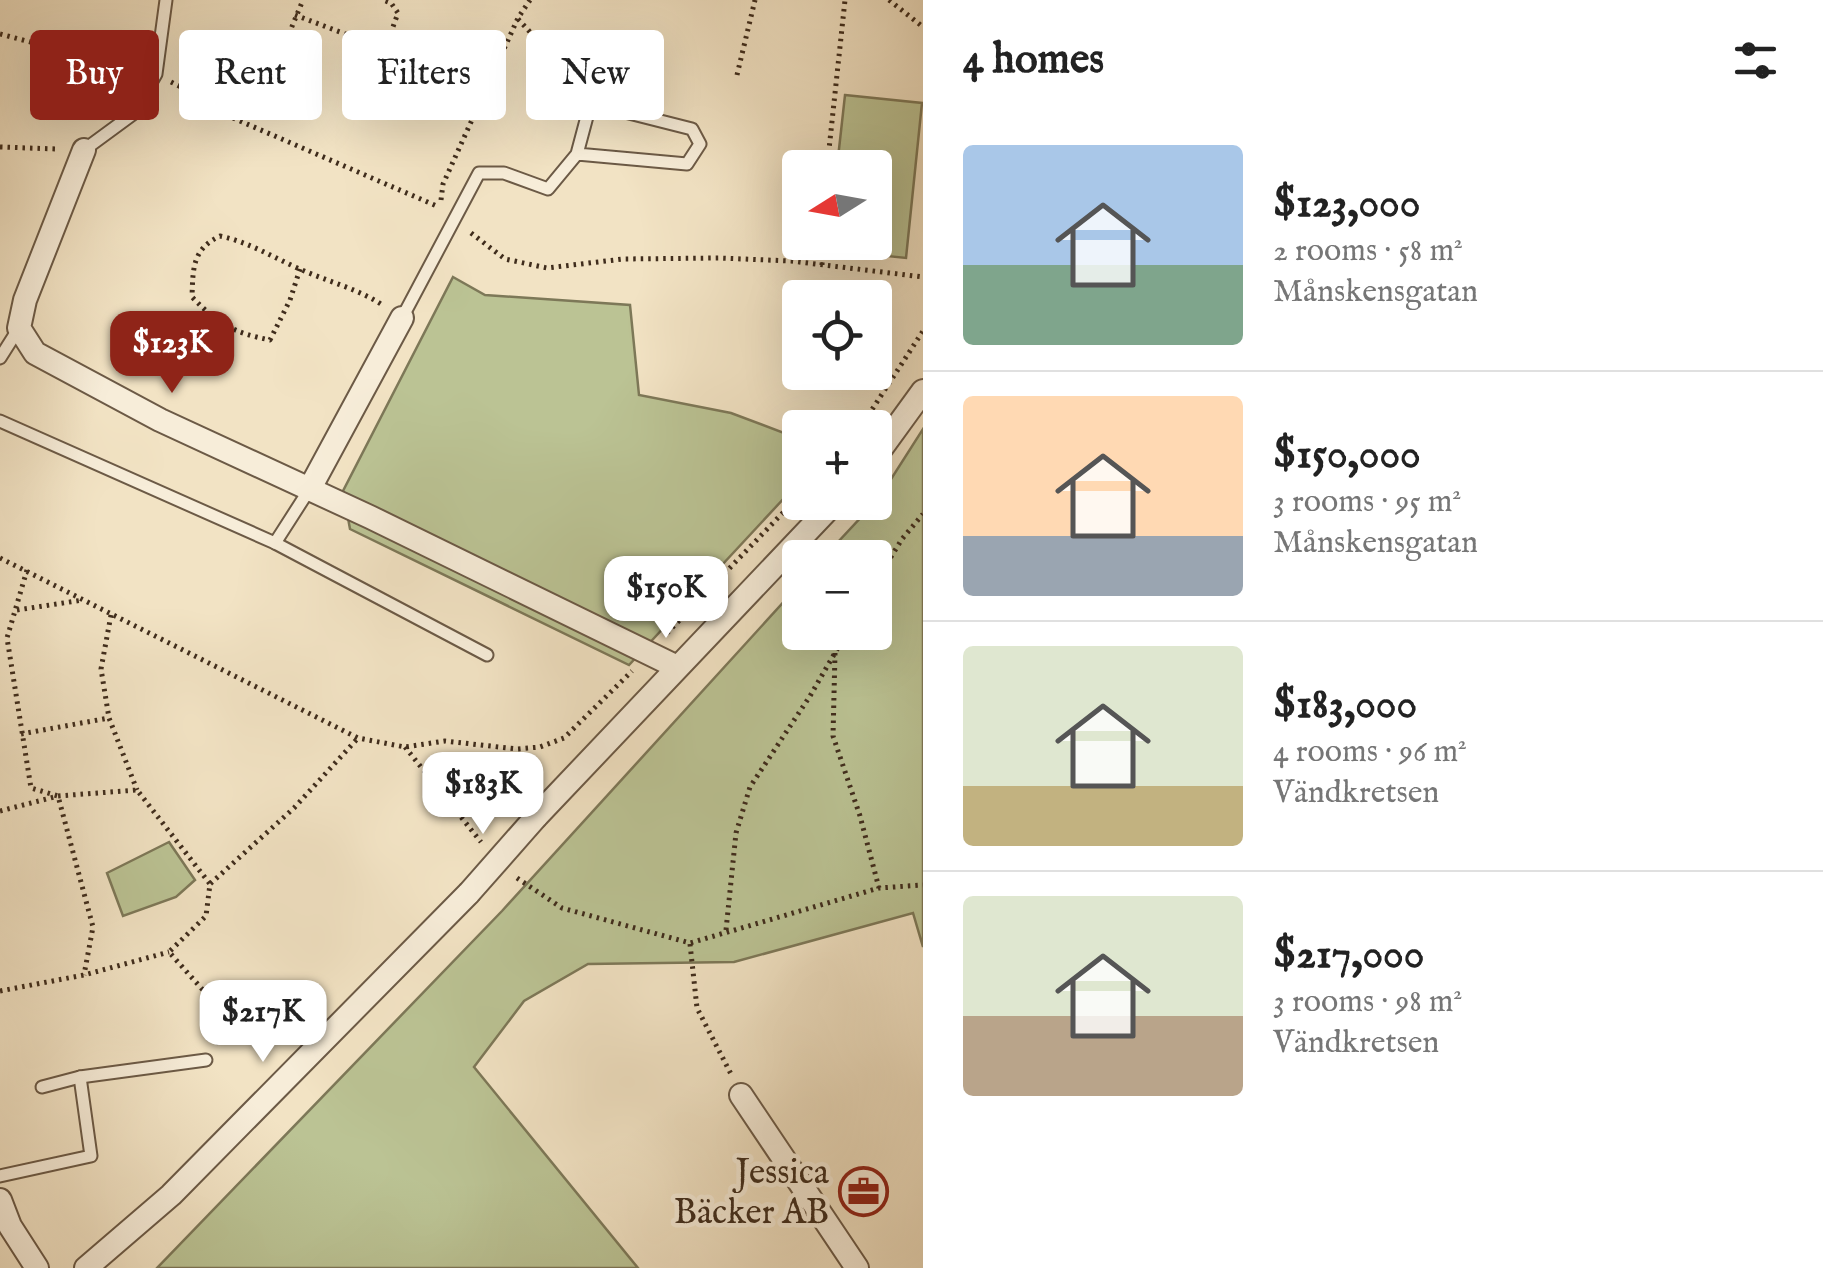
<!DOCTYPE html>
<html lang="en">
<head>
<meta charset="utf-8">
<style>
  body { margin:0; font-family:"IM FELL English",serif; background:#f2f2f2; color:#222; height:100vh; display:flex; flex-direction:column; font-size:38px; white-space:nowrap }
  * { box-sizing:border-box; margin:0 }
  p { font-size:32px; color:#767676 }
  .icon { flex:none; width:55px; height:55px; fill:none; stroke:currentColor; stroke-width:2; stroke-linecap:round; stroke-linejoin:round }
  .map { position:relative; flex:1; overflow:hidden }
  .side { display:flex; flex-direction:column; background:#fff; width:900px }
  .side>* { flex:none }
  .top-card { position:absolute; left:30px; top:30px; width:742px; height:90px; display:flex; gap:20px }
  .needle { width:65px; rotate:259deg }
  .buttons { position:absolute; left:782px; top:150px; display:grid; gap:20px }
  .buttons a { display:grid; place-items:center; width:110px; height:110px; border-radius:10px; background:#fff; box-shadow:0 10px 40px #0002; font-size:50px }
  .price { position:absolute; translate:-50% -85px; padding:0 22px; border-radius:20px; background:#fff; color:#222; font-size:32px; line-height:65px; filter:drop-shadow(0 2px 5px #0008) }
  .price::after { content:''; position:absolute; left:50%; top:60px; width:30px; height:22px; margin-left:-15px; background:inherit; clip-path:polygon(0 0,100% 0,50% 100%) }
  .price.active { background:#8f2418; color:#fff }
  ul { padding:0; list-style:none }
  li { display:flex; align-items:center; gap:30px; height:250px; padding:0 40px }
  li+li { border-top:2px solid #e0e0e0 }
  li span { display:grid; place-items:center; flex:none; width:280px; height:200px; border-radius:10px; color:#555 }
  li>.icon { margin-inline-start:auto }
  span .icon { width:120px; height:120px; fill:#fffc; stroke-width:1 }
  li b { font-size:42px }
  h2 { display:flex; justify-content:space-between; align-items:center; height:120px; padding:0 40px; font-size:42px }
  .chip { padding:0 35px; border-radius:10px; background:#fff; box-shadow:0 10px 40px #0002; font-size:35px; line-height:90px }
  .chip.active { background:#8f2418; color:#fff }
  main { display:flex; flex:1; min-height:0 }
  .map>svg:first-child { display:block }
</style>
</head>
<body>
<main>
<div class="map">
<svg width="923" height="1268" viewBox="0 0 923 1268">
  <rect width="100%" height="100%" fill="#f2e3c4"/>
  <filter id="stains"><feTurbulence type="fractalNoise" baseFrequency=".002" numOctaves="4"/><feColorMatrix values="0 0 0 0 .2 0 0 0 0 .09 0 0 0 0 .02 0 0 0 .5 -.17"/></filter>
  <radialGradient id="worn" r=".72"><stop offset=".6" stop-color="#630" stop-opacity="0"/><stop offset="1" stop-color="#630" stop-opacity=".3"/></radialGradient>
  <g fill="#bbc394" stroke="#7d7858" stroke-width="2.5">
    <path d="M 845,95 L 922,103 L 906,258 L 829,250 L 829,243 L 875,242 L 875,168 L 837,167 Z"/>
    <path d="M 453,277 L 485,295 L 630,305 L 639,395 L 731,413 L 800,439 L 800,481 L 629,665 L 350,529 L 343,491 Z"/>
    <path d="M 923,429 L 923,947 L 913,913 L 734,962 L 588,964 L 524,1001 L 474,1067 L 638,1268 L 157,1268 L 502,911 L 800,584 L 800,632 L 875,632 L 875,558 L 824,557 L 879,498 Z"/>
    <path d="M 169,842 L 195,880 L 176,897 L 123,916 L 107,873 Z"/>
  </g>
  <g fill="none" stroke-linecap="round" stroke-linejoin="round">
    <defs>
      <g id="lane">
        <path d="M 84,150 L 133,114 L 156,74 L 166,0"/>
        <path d="M 402,318 L 479,173 L 504,173 L 548,189 L 577,154 L 687,164 L 700,144 L 692,129 L 609,108 L 589,109 L 577,154"/>
        <path d="M 0,358 L 19,328"/>
        <path d="M 0,421 L 275,543 L 487,655"/>
        <path d="M 275,543 L 309,490"/>
        <path d="M 42,1087 L 80,1077 L 206,1060"/>
        <path d="M 0,1176 L 91,1156 L 80,1077"/>
      </g>
      <g id="street">
        <path d="M 84,150 L 25,300 L 19,328 L 35,353 L 160,420 L 370,517 L 677,667"/>
        <path d="M 875,457 L 923,391"/>
        <path d="M 309,490 L 402,318"/>
        <path d="M 536,817 L 835,502"/>
        <path d="M 741,1095 L 857,1268"/>
        <path d="M 0,1200 L 10,1226 L 37,1268"/>
        <path d="M 86,1268 L 171,1195 L 469,893"/>
      </g>
    </defs>
    <use href="#lane" stroke="#6c5a46" stroke-width="15"/>
    <use href="#street" stroke="#6c5a46" stroke-width="26"/>
    <g stroke="#3f2c1c" stroke-width="5" stroke-dasharray="2.5 5" stroke-linecap="butt">
      <path d="M 889,0 L 923,27"/>
      <path d="M 295,15 L 385,49 L 398,13 L 391,3 L 383,0"/>
      <path d="M 518,19 L 553,57"/>
      <path d="M 0,34 L 137,70"/>
      <path d="M 737,75 L 755,0"/>
      <path d="M 171,82 L 189,91 L 236,80 L 271,77 L 303,0"/>
      <path d="M 189,91 L 203,105 L 439,207"/>
      <path d="M 0,147 L 57,149"/>
      <path d="M 827,168 L 845,0"/>
      <path d="M 441,200 L 443,184 L 518,18 L 530,0"/>
      <path d="M 471,233 L 505,259 L 547,268 L 623,259 L 719,258 L 791,261 L 923,277"/>
      <path d="M 822,265 L 823,242"/>
      <path d="M 300,269 L 290,300 L 270,340 C 234,333 218,324 192,297 C 193,269 192,249 220,236 C 249,242 274,258 302,270 C 329,282 359,289 384,306"/>
      <path d="M 860,428 L 923,331"/>
      <path d="M 0,558 L 358,738 L 405,747 L 445,741 L 517,749 L 540,747 L 564,738 L 632,671"/>
      <path d="M 27,570 L 7,638 L 31,788 L 58,796 L 93,927 L 84,975"/>
      <path d="M 875,583 L 902,539 L 923,514"/>
      <path d="M 17,610 L 83,600"/>
      <path d="M 111,615 L 101,669 L 109,718 L 137,790"/>
      <path d="M 667,633 L 800,495"/>
      <path d="M 835,653 L 833,736 L 860,816 L 879,888"/>
      <path d="M 21,734 L 109,718"/>
      <path d="M 405,747 L 481,842"/>
      <path d="M 0,811 L 58,796 L 137,790 L 210,884"/>
      <path d="M 517,878 L 562,908 L 690,943 L 879,888 L 923,885"/>
      <path d="M 726,930 L 736,833 L 750,787 L 810,696 L 847,632"/>
      <path d="M 690,944 L 697,1008 L 731,1074"/>
      <path d="M 0,991 L 84,975 L 169,952"/>
      <path d="M 215,1044 L 220,1036 L 211,999 L 169,952 L 206,916 L 210,884 L 294,808 L 358,738"/>
    </g>
    <use href="#lane" stroke="#f7edd9" stroke-width="11"/>
    <use href="#street" stroke="#f7edd9" stroke-width="22"/>
    <defs>
      <path id="street-bridge" d="M 469,893 L 536,817"/>
    </defs>
    <use href="#street-bridge" stroke="#6c5a46" stroke-width="26" stroke-linecap="butt"/>
    <use href="#street-bridge" stroke="#f7edd9" stroke-width="22"/>
  </g>
  <defs>
    <symbol id="office-ring" viewBox="-11 -11 22 22"><circle r="9.5" fill="#f7edd9" stroke="#8f2418" stroke-width="1.5"/><path d="M-6-3h4V-5.5h4V-3h4V5H-6ZM-1-4.5V-3h2v-1.5ZM-6 0V1H6V0Z" fill="#8f2418"/></symbol>
  </defs>
  <g fill-rule="evenodd">
    <use href="#office-ring" x="836" y="1164" width="55" height="55"/>
  </g>
  <g text-anchor="middle" stroke-width="9" stroke-linejoin="round" paint-order="stroke">
    <g font-size="35" fill="#3f2c1c" stroke="#f7edd9" text-anchor="end">
      <text x="829" y="1183">Jessica<tspan x="829" dy="40">Bäcker AB</tspan></text>
    </g>
  </g>
  <rect width="100%" height="100%" filter="url(#stains)"/>
  <rect width="100%" height="100%" fill="url(#worn)"/>
</svg>
<div class="buttons">
<a><svg class="needle" viewBox="-14 -14 28 28"><path d="M0-13l5 13h-10z" fill="#e53935"/><path d="M0 13l5-13h-10z" fill="#767676"/></svg></a>
<a><svg class="icon" aria-label="locate" viewBox="0 0 24 24"><circle cx="12" cy="12" r="6"/><path d="M12 2v4M12 18v4M2 12h4M18 12h4"/></svg></a>
<a>+</a>
<a>−</a>
</div>
<b class="price active" style="left:172px;top:396px">$123K</b>
<b class="price" style="left:666px;top:641px">$150K</b>
<b class="price" style="left:483px;top:837px">$183K</b>
<b class="price" style="left:263px;top:1065px">$217K</b>
<div class="top-card">
<a class="chip active">Buy</a>
<a class="chip">Rent</a>
<a class="chip">Filters</a>
<a class="chip">New</a>
</div>
</div>
<section class="side">
<h2>4 homes<svg class="icon" aria-label="filters" viewBox="0 0 24 24"><path d="M4 7h16M4 17h16"/><circle cx="9" cy="7" r="2"/><circle cx="15" cy="17" r="2"/></svg></h2>
<ul>
<li><span style="background:linear-gradient(#a9c7e8 60%,#7fa58c 0)"><svg class="icon" aria-label="home" viewBox="0 0 24 24"><path d="M3 11l9-7 9 7M6 9v11h12V9"/></svg></span><div><b>$123,000</b><p>2 rooms · 58 m²</p><p>Månskensgatan</p></div></li>
<li><span style="background:linear-gradient(#ffd9b3 70%,#9aa5b1 0)"><svg class="icon" aria-label="home" viewBox="0 0 24 24"><path d="M3 11l9-7 9 7M6 9v11h12V9"/></svg></span><div><b>$150,000</b><p>3 rooms · 95 m²</p><p>Månskensgatan</p></div></li>
<li><span style="background:linear-gradient(#dfe7d0 70%,#c2b280 0)"><svg class="icon" aria-label="home" viewBox="0 0 24 24"><path d="M3 11l9-7 9 7M6 9v11h12V9"/></svg></span><div><b>$183,000</b><p>4 rooms · 96 m²</p><p>Vändkretsen</p></div></li>
<li><span style="background:linear-gradient(#dfe7d0 60%,#b9a48a 0)"><svg class="icon" aria-label="home" viewBox="0 0 24 24"><path d="M3 11l9-7 9 7M6 9v11h12V9"/></svg></span><div><b>$217,000</b><p>3 rooms · 98 m²</p><p>Vändkretsen</p></div></li>
</ul>
</section>
</main>
</body>
</html>
